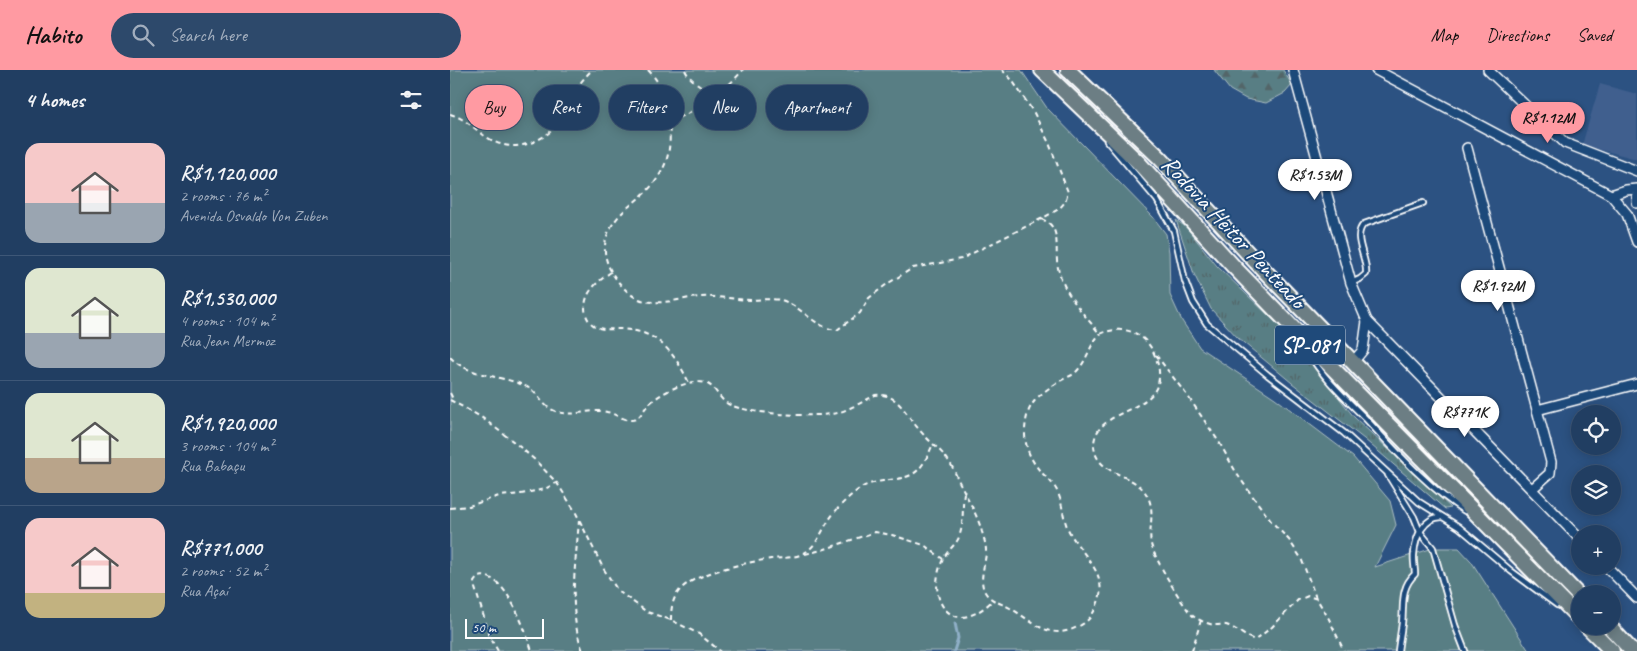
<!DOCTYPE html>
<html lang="en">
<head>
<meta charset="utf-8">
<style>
  body { margin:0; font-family:Caveat,sans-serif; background:#2d496b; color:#f1f3f6; height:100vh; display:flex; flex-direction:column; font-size:19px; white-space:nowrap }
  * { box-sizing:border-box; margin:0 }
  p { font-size:16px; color:#a2aebe }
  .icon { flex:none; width:28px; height:28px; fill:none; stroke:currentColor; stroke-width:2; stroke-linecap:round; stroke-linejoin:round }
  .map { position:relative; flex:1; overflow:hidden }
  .details { display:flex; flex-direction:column; background:#213e62; width:450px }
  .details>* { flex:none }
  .guide { position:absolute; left:15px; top:15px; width:475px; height:45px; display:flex; gap:10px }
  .fabs { position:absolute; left:1121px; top:335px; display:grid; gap:10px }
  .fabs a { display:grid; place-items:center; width:50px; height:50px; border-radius:50%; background:#213e62; box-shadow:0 2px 12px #0003,0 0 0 1px #3e5777; font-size:25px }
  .scale { position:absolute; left:15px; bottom:12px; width:79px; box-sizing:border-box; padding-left:5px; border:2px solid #fff; border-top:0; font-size:14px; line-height:18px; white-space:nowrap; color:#fff; -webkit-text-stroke:4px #1f4a7a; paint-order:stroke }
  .price { position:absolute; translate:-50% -42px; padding:0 11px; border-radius:18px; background:#fff; color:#222; font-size:16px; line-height:32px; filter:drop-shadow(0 1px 2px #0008) }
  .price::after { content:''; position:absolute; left:50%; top:30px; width:15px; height:11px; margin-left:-8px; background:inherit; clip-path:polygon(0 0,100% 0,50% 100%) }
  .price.current { background:#ff9aa2; color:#111 }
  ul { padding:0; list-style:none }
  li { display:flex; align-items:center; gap:15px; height:125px; padding:0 25px }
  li+li { border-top:1px solid #3e5777 }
  li span { display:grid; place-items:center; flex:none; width:140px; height:100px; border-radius:15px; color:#555 }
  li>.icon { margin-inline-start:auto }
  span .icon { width:60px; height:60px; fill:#fffc; stroke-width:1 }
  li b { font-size:21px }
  h2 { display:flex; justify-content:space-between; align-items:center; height:60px; padding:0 25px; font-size:21px }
  .chip { padding:0 18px; border-radius:22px; background:#213e62; box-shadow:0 2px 12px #0003,0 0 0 1px #3e5777; font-size:18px; line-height:45px }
  .chip.current { background:#ff9aa2; color:#111 }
  header { display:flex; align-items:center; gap:30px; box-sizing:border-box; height:70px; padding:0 25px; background:#ff9aa2; color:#111 }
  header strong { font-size:24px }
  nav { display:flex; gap:28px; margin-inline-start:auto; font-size:18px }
  .search { width:350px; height:45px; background:#2d496b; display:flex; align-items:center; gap:12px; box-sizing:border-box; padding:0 18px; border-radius:28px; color:#a2aebe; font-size:19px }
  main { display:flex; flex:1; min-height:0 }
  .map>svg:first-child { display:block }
</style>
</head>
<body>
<header>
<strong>Habito</strong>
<div class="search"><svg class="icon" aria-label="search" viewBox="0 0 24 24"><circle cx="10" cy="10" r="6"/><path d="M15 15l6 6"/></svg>Search here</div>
<nav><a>Map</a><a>Directions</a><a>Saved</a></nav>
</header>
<main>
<section class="details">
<h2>4 homes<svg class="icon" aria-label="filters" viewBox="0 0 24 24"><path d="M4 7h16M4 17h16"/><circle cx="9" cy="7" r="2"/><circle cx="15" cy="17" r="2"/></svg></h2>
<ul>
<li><span style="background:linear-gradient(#f6c9c9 60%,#9aa5b1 0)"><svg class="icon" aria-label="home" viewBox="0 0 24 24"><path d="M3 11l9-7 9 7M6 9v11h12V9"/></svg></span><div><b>R$1,120,000</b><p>2 rooms · 76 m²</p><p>Avenida Osvaldo Von Zuben</p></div></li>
<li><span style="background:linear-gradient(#dfe7d0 65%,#9aa5b1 0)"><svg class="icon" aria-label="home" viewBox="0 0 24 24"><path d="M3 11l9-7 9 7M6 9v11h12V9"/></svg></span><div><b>R$1,530,000</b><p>4 rooms · 104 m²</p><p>Rua Jean Mermoz</p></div></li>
<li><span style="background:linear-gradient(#dfe7d0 65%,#b9a48a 0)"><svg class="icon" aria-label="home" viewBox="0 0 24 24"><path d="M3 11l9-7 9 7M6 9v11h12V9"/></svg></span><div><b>R$1,920,000</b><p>3 rooms · 104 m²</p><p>Rua Babaçu</p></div></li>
<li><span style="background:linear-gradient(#f6c9c9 75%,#c2b280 0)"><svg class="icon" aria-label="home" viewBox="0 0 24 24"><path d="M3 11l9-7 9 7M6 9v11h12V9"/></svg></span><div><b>R$771,000</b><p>2 rooms · 52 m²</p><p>Rua Açaí</p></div></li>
</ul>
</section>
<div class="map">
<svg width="1187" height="581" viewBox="0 0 1187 581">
  <defs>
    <pattern id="grass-tufts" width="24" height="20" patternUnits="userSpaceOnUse" patternTransform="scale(1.25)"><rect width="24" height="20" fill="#587e84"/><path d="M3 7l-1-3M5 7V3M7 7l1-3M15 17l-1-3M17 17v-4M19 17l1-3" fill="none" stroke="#526568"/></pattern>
    <pattern id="forest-firs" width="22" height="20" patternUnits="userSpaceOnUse" patternTransform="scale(1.25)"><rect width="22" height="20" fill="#587e84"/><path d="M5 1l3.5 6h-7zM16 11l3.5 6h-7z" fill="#526568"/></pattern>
  </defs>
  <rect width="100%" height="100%" fill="#2c5282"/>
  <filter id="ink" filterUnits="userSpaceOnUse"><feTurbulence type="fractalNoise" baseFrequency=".02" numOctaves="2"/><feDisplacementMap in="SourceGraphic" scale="10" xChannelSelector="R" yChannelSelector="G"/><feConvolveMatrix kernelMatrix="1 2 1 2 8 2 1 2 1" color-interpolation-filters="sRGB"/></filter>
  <g filter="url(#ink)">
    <path fill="#3f5f8e" d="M 1150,14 L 1187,24 L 1187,89 L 1132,75 Z"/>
    <path fill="url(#grass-tufts)" stroke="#acbec2" d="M 726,150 L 736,157 L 767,196 L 842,268 L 904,347 L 1001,438 L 995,439 L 914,369 L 842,313 L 788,268 L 761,239 L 744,204 Z"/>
    <path fill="url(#forest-firs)" stroke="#acbec2" d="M 764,0 L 833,0 L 842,15 L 835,23 L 816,33 L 796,29 L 780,20 Z"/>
    <path fill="#587e84" stroke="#acbec2" d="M 0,0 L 571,0 L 597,38 L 703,147 L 716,164 L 719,182 L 720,225 L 732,251 L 750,278 L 825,328 L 903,387 L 940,431 L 946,455 L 925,497 L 983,478 L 1009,478 L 1021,491 L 1079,581 L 0,581 Z"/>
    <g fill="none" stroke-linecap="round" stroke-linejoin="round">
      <path stroke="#8fafc7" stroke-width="3" d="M 504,581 L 508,568 L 505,553"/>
      <defs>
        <g id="service">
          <path d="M 657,71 L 707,130 L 724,161 L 735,211 L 743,232 L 757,254 L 818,305 L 894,363 L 969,432 L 1009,457 L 1061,501 L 1107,535"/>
          <path d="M 901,213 L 910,209 L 916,204 C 918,188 901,167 914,154 L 973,133"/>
          <path d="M 858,282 C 873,308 895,328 916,349 C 945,380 979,419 1015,441"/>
          <path d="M 938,405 L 964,447 L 970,462 L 983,478 L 1005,555 L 1015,581"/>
          <path d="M 948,581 C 949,572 951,562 952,553 C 954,534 950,518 965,504 C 965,498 963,490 964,484 C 965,467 974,447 992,447"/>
        </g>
        <g id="minor">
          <path d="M 843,0 L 901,213 L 917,251 L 1130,469"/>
          <path d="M 926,0 L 1161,125 L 1177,144 L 1187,172"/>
          <path d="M 1038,0 L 1115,73 L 1187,101"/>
          <path d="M 1017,78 L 1101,392 L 1100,403 L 1082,419"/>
          <path d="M 1161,125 L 1176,120 L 1187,119"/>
          <path d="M 1187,127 L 1187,133"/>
          <path d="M 903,292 L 913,280 L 917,251"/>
          <path d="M 1087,340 L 1187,314"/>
          <path d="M 1156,496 L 1187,528"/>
        </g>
        <g id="primary">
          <path d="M 592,0 L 688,92 L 784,197 L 848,263 L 1130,549"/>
          <path d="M 618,0 L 710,88 L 806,192 L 1130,527"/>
          <path d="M 1137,556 L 1162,581"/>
          <path d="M 1159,556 L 1182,581"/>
        </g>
      </defs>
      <use href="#service" stroke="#fff" stroke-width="8"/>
      <use href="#minor" stroke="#fff" stroke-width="12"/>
      <use href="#primary" stroke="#fff" stroke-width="18"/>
      <g stroke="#fff" stroke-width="2" stroke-dasharray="5 4" stroke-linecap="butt">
        <path d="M 198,0 C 212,14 218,32 219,51 C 221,73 220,90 207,109 C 197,124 181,133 169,146 C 145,173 154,200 178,222 C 199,241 227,228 251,227 C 267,226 284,229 300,230 C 310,230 322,228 331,230 C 352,236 364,258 387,260 L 410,243 L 419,228 L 437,214 L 463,198 L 511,189 L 591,149 L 609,139 L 615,132 L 618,122 L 599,73 L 584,43 L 562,10 L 552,0"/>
        <path d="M 235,0 C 238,6 242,10 248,14 C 268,30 279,15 293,0"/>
        <path d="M 0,44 C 18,49 28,64 45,72 C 71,84 104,67 116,42 C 119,38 119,32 121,28 C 126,17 134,8 142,0"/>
        <path d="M 220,51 L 237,44 L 252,34 L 256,21"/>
        <path d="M 591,149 C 613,156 604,180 608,198 C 613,223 634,244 649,263"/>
        <path d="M 161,202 C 154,207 146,213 141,220 C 132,232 132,252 149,258 C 155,260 162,259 168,259 C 177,259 190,261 198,265 C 218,274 230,294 239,313"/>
        <path d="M 706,285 L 739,328 L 769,372 L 787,404 L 801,424 L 821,451 L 839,470 L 851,488 L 866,528"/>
        <path d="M 0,287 C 20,308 52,304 77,317 C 90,324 92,338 108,342 C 125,347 141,338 157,342 C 166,344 177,353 186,349 C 191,346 194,339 198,335 C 208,324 235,311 249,312 C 265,312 266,327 278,334 C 297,344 366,348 387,343 C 400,339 413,332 425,325 C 447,322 455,343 467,357 C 476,369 489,378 498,390 C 504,398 507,409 512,417 C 519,431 528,447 532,462 C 534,468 536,475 536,481 C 536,493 528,510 535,522 C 540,531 551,533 560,538 C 584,552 600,573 631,555 C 639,551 643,544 647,535 C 661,503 630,485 618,459 C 612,446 613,431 606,419 C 602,412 596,407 591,402 C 576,385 572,367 577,346 C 581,329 596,320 610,311 C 615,308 622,306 626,302 C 638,290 639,275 650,264 C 673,254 696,262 705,286 C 709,295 711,307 707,316 C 698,342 643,342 644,376 C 646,405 682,403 695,422 C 707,439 698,456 701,474 C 703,486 734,538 743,546 C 748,550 758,554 764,555 C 769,555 775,554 779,556 C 790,561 793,566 805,570 L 822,557 L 848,530 L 858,526 L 867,529 L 879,549 L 894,581"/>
        <path d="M 0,323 L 4,331"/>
        <path d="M 0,330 L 31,347 L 64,372 L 85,390 L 107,413 L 125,441 L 153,498 L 168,521 L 197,542 L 221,550 L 249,564 L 270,581"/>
        <path d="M 514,423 C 512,436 514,451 510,464 C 508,473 502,476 497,483 C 484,500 481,537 505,546 C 518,550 533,540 542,531"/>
        <path d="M 0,438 L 19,436 L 49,426 L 71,424 L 95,419 L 106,413"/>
        <path d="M 129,450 C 126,493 117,541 133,581"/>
        <path d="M 355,484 L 372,480 L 425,462 L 442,465 L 474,475 L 493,489"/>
        <path d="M 221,550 C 221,539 222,530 229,521 C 243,503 298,492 321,489 C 331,488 346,488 354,483 C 367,476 371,462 379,450 C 386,439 400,425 411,418 C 428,407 456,413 468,400 C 475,393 479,383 483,374"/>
        <path d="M 48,581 L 40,567 L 25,518 L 24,512 L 28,507 C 55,499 76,562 82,581"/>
        <path d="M 742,581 L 751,550"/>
      </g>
      <use href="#service" stroke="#1f4a7a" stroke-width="4.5"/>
      <use href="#minor" stroke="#1f4a7a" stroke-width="9"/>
      <use href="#primary" stroke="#6c7e84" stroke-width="14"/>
    </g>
  </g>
  <g text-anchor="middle" stroke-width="4" stroke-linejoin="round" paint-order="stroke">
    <rect fill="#1f4a7a" stroke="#bcc9d7" stroke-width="1" x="825" y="255.5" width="70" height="39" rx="4"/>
    <g font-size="22" font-weight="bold" fill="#fff">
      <text x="860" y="283">SP-081</text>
    </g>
    <g font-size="24" fill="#fff" stroke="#1f4a7a">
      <text transform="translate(784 162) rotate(47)" y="8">Rodovia Heitor Penteado</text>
    </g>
  </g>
</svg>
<div class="fabs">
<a><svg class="icon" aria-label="locate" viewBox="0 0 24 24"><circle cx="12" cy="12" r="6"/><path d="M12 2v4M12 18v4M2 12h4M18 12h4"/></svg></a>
<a><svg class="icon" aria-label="layers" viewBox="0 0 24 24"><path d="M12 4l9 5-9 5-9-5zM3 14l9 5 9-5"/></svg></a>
<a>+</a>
<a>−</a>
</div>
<div class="scale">50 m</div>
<b class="price current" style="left:1098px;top:74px">R$1.12M</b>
<b class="price" style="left:865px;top:131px">R$1.53M</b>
<b class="price" style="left:1048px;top:242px">R$1.92M</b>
<b class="price" style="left:1015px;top:368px">R$771K</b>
<div class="guide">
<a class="chip current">Buy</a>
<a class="chip">Rent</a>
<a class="chip">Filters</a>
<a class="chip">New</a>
<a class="chip">Apartment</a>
</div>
</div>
</main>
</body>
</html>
